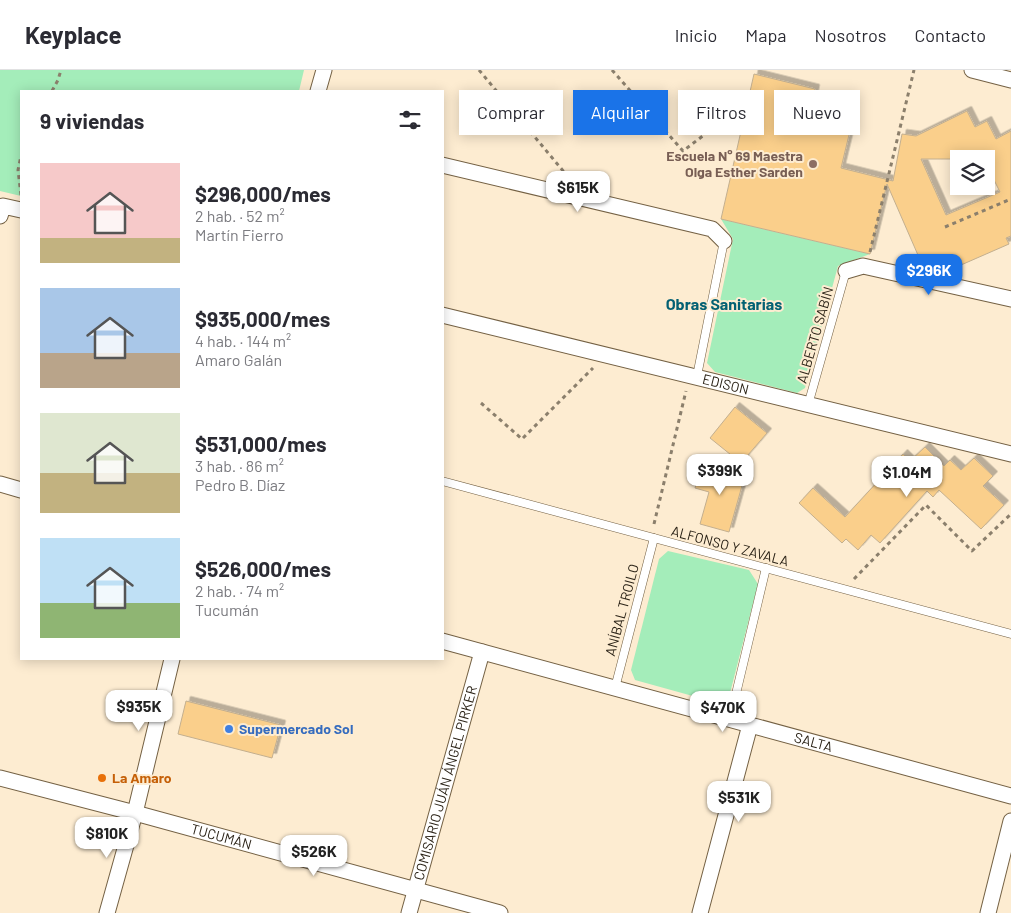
<!DOCTYPE html>
<html lang="es">
<head>
<meta charset="utf-8">
<style>
  body { margin:0; font-family:Barlow,sans-serif; background:#f7f7f7; color:#2b2b33; height:100vh; display:flex; flex-direction:column; font-size:19px; white-space:nowrap }
  * { box-sizing:border-box; margin:0 }
  p { font-size:16px; color:#7c7c81 }
  .icon { flex:none; width:28px; height:28px; fill:none; stroke:currentColor; stroke-width:2; stroke-linecap:round; stroke-linejoin:round }
  .map { position:relative; flex:1; overflow:hidden }
  .sheet { position:absolute; left:20px; top:20px; width:424px; height:570px; display:flex; flex-direction:column; background:#fff; border-radius:0px; box-shadow:0 2px 12px #0003 }
  .sheet>* { flex:none }
  .banner { position:absolute; left:459px; top:20px; width:475px; height:45px; display:flex; gap:10px }
  .controls { position:absolute; left:950px; top:80px; display:grid; gap:10px }
  .controls a { display:grid; place-items:center; width:45px; height:45px; border-radius:0px; background:#fff; box-shadow:0 2px 12px #0003; font-size:25px }
  .price { position:absolute; translate:-50% -42px; padding:0 11px; border-radius:10px; background:#fff; color:#222; font-size:16px; line-height:32px; filter:drop-shadow(0 1px 2px #0008) }
  .price::after { content:''; position:absolute; left:50%; top:30px; width:15px; height:11px; margin-left:-8px; background:inherit; clip-path:polygon(0 0,100% 0,50% 100%) }
  .price.active { background:#1a73e8; color:#fff }
  ul { padding:0; list-style:none }
  li { display:flex; align-items:center; gap:15px; height:125px; padding:0 20px }
  li span { display:grid; place-items:center; flex:none; width:140px; height:100px; border-radius:0px; color:#555 }
  li>.icon { margin-inline-start:auto }
  span .icon { width:60px; height:60px; fill:#fffc; stroke-width:1 }
  li b { font-size:21px }
  h2 { display:flex; justify-content:space-between; align-items:center; height:60px; padding:0 20px; font-size:21px }
  .tag { padding:0 18px; border-radius:0px; background:#fff; box-shadow:0 2px 12px #0003; font-size:18px; line-height:45px }
  .tag.active { background:#1a73e8; color:#fff }
  header { display:flex; align-items:center; gap:30px; box-sizing:border-box; height:70px; padding:0 25px; background:#fff; border-bottom:1px solid #e1e1e2 }
  header strong { font-size:24px }
  nav { display:flex; gap:28px; margin-inline-start:auto; font-size:18px }
  .map>svg:first-child { display:block }
</style>
</head>
<body>
<header>
<strong>Keyplace</strong>
<nav><a>Inicio</a><a>Mapa</a><a>Nosotros</a><a>Contacto</a></nav>
</header>
<div class="map">
<svg width="1011" height="843" viewBox="0 0 1011 843">
  <defs>
    <filter id="shadow"><feDropShadow dx="4.5" dy="-4.5" stdDeviation="0" flood-color="#0004"/></filter>
  </defs>
  <rect width="100%" height="100%" fill="#fdecd1"/>
  <g fill="#a4edba">
    <path d="M 0,0 L 304,0 L 299,21 L 21,21 L 21,126 L 0,121 Z"/>
    <path d="M 721,149 L 870,184 L 838,196 L 805,318 L 797,323 L 715,302 L 707,293 L 733,169 Z"/>
    <path d="M 668,481 L 749,500 L 758,514 L 729,627 L 718,633 L 635,610 L 631,600 L 659,489 Z"/>
  </g>
  <g fill="#facf8b" stroke="#c3af8f" fill-rule="evenodd" filter="url(#shadow)">
    <path d="M 754,4 L 815,19 L 812,34 L 854,44 L 841,98 L 893,111 L 902,64 L 916,66 L 967,41 L 975,57 L 987,51 L 996,69 L 1011,61 L 1011,166 L 1006,168 L 1009,174 L 961,195 L 957,187 L 938,196 L 933,186 L 921,192 L 887,114 L 870,184 L 721,149 ZM 921,89 L 986,89 L 986,94 L 1000,122 L 946,145 Z"/>
    <path d="M 735,337 L 767,363 L 741,393 L 710,368 Z"/>
    <path d="M 925,377 L 944,396 L 950,390 L 961,400 L 974,388 L 993,406 L 983,416 L 1004,435 L 981,459 L 939,420 L 933,427 L 927,421 L 880,473 L 871,465 L 858,480 L 846,469 L 842,473 L 799,433 L 813,418 L 845,447 L 903,384 L 910,391 Z"/>
    <path d="M 702,394 L 745,405 L 729,462 L 700,454 L 709,422 L 695,418 Z"/>
    <path d="M 186,631 L 281,655 L 272,688 L 178,664 Z"/>
  </g>
  <g fill="none" stroke-linecap="round" stroke-linejoin="round">
    <defs>
      <g id="service">
        <path d="M 697,306 L 724,171"/>
        <path d="M 808,335 L 846,201"/>
        <path d="M 442,411 L 1011,564"/>
        <path d="M 615,618 L 654,468"/>
        <path d="M 730,649 L 766,498"/>
      </g>
      <g id="minor">
        <path d="M 972,0 L 1011,10"/>
        <path d="M 318,21 L 324,0"/>
        <path d="M 442,95 L 712,159 L 724,171"/>
        <path d="M 0,146 L 3,136 L 21,140"/>
        <path d="M 846,201 L 863,196 L 1011,229"/>
        <path id="s1" d="M 442,245 L 1011,384"/>
        <path d="M 0,414 L 21,420"/>
        <path id="s2" d="M 442,571 L 1011,726"/>
        <path id="s3" d="M 0,708 L 135,743 L 500,843"/>
        <path d="M 107,843 L 135,743 L 172,589"/>
        <path id="s4" d="M 409,843 L 482,582"/>
        <path d="M 700,843 L 750,655"/>
        <path d="M 988,843 L 1011,751"/>
      </g>
    </defs>
    <use href="#service" stroke="#746144" stroke-width="9"/>
    <use href="#minor" stroke="#746144" stroke-width="17"/>
    <g stroke="#8b7f6c" stroke-width="3" stroke-dasharray="4 4" stroke-linecap="butt">
      <path d="M 479,0 L 569,108"/>
      <path d="M 612,0 L 683,81 L 729,46"/>
      <path d="M 52,21 L 58,10 L 61,0"/>
      <path d="M 21,125 L 18,100 L 21,86"/>
      <path d="M 945,157 L 1011,129"/>
      <path d="M 870,182 L 914,0"/>
      <path d="M 481,333 L 522,369 L 593,298"/>
      <path d="M 654,454 L 686,321"/>
      <path d="M 854,509 L 926,435 L 972,481 L 1011,444"/>
    </g>
    <use href="#service" stroke="#fff" stroke-width="8"/>
    <use href="#minor" stroke="#fff" stroke-width="15"/>
  </g>
  <circle fill="#8d6e63" stroke="#fdecd1" stroke-width="2" cx="813" cy="94" r="5"/>
  <circle fill="#3f7fe0" stroke="#fdecd1" stroke-width="2" cx="229" cy="659" r="5"/>
  <circle fill="#e8710a" stroke="#fdecd1" stroke-width="2" cx="102" cy="708" r="5"/>
  <g text-anchor="middle" stroke-width="4" stroke-linejoin="round" paint-order="stroke">
    <g font-size="14" font-weight="bold" fill="#785e54" stroke="#fdecd1" text-anchor="end">
      <text x="803" y="91">Escuela N° 69 Maestra<tspan x="803" dy="16">Olga Esther Sarden</tspan></text>
    </g>
    <g font-size="14" fill="#2b2317" stroke="#fdecd1">
      <text transform="translate(815 265) rotate(-74)" y="5">ALBERTO SABÍN</text>
      <text dy="5" stroke="none"><textPath href="#s1" startOffset="292">EDISON</textPath></text>
      <text transform="translate(730 476) rotate(15)" y="5">ALFONSO Y ZAVALA</text>
      <text transform="translate(622 540) rotate(-75)" y="5">ANÍBAL TROILO</text>
      <text dy="5" stroke="none"><textPath href="#s2" startOffset="385">SALTA</textPath></text>
      <text dy="5" stroke="none"><textPath href="#s4" startOffset="135">COMISARIO JUÁN ÁNGEL PIRKER</textPath></text>
      <text dy="5" stroke="none"><textPath href="#s3" startOffset="229">TUCUMÁN</textPath></text>
    </g>
    <g font-size="14" font-weight="bold" fill="#366cbe" stroke="#fdecd1" text-anchor="start">
      <text x="239" y="664">Supermercado Sol</text>
    </g>
    <g font-size="14" font-weight="bold" fill="#c56008" stroke="#fdecd1" text-anchor="start">
      <text x="112" y="713">La Amaro</text>
    </g>
    <g font-size="16" font-weight="bold" fill="#036073" stroke="#fdecd1">
      <text x="724" y="240">Obras Sanitarias</text>
    </g>
  </g>
</svg>
<div class="controls">
<a><svg class="icon" aria-label="layers" viewBox="0 0 24 24"><path d="M12 4l9 5-9 5-9-5zM3 14l9 5 9-5"/></svg></a>
</div>
<b class="price" style="left:578px;top:143px">$615K</b>
<b class="price active" style="left:929px;top:226px">$296K</b>
<b class="price" style="left:720px;top:426px">$399K</b>
<b class="price" style="left:907px;top:428px">$1.04M</b>
<b class="price" style="left:139px;top:662px">$935K</b>
<b class="price" style="left:723px;top:663px">$470K</b>
<b class="price" style="left:739px;top:753px">$531K</b>
<b class="price" style="left:107px;top:789px">$810K</b>
<b class="price" style="left:314px;top:807px">$526K</b>
<div class="banner">
<a class="tag">Comprar</a>
<a class="tag active">Alquilar</a>
<a class="tag">Filtros</a>
<a class="tag">Nuevo</a>
</div>
<section class="sheet">
<h2>9 viviendas<svg class="icon" aria-label="filters" viewBox="0 0 24 24"><path d="M4 7h16M4 17h16"/><circle cx="9" cy="7" r="2"/><circle cx="15" cy="17" r="2"/></svg></h2>
<ul>
<li><span style="background:linear-gradient(#f6c9c9 75%,#c2b280 0)"><svg class="icon" aria-label="home" viewBox="0 0 24 24"><path d="M3 11l9-7 9 7M6 9v11h12V9"/></svg></span><div><b>$296,000/mes</b><p>2 hab. · 52 m²</p><p>Martín Fierro</p></div></li>
<li><span style="background:linear-gradient(#a9c7e8 65%,#b9a48a 0)"><svg class="icon" aria-label="home" viewBox="0 0 24 24"><path d="M3 11l9-7 9 7M6 9v11h12V9"/></svg></span><div><b>$935,000/mes</b><p>4 hab. · 144 m²</p><p>Amaro Galán</p></div></li>
<li><span style="background:linear-gradient(#dfe7d0 60%,#c2b280 0)"><svg class="icon" aria-label="home" viewBox="0 0 24 24"><path d="M3 11l9-7 9 7M6 9v11h12V9"/></svg></span><div><b>$531,000/mes</b><p>3 hab. · 86 m²</p><p>Pedro B. Díaz</p></div></li>
<li><span style="background:linear-gradient(#bfe0f5 65%,#8fb573 0)"><svg class="icon" aria-label="home" viewBox="0 0 24 24"><path d="M3 11l9-7 9 7M6 9v11h12V9"/></svg></span><div><b>$526,000/mes</b><p>2 hab. · 74 m²</p><p>Tucumán</p></div></li>
</ul>
</section>
</div>
</body>
</html>
